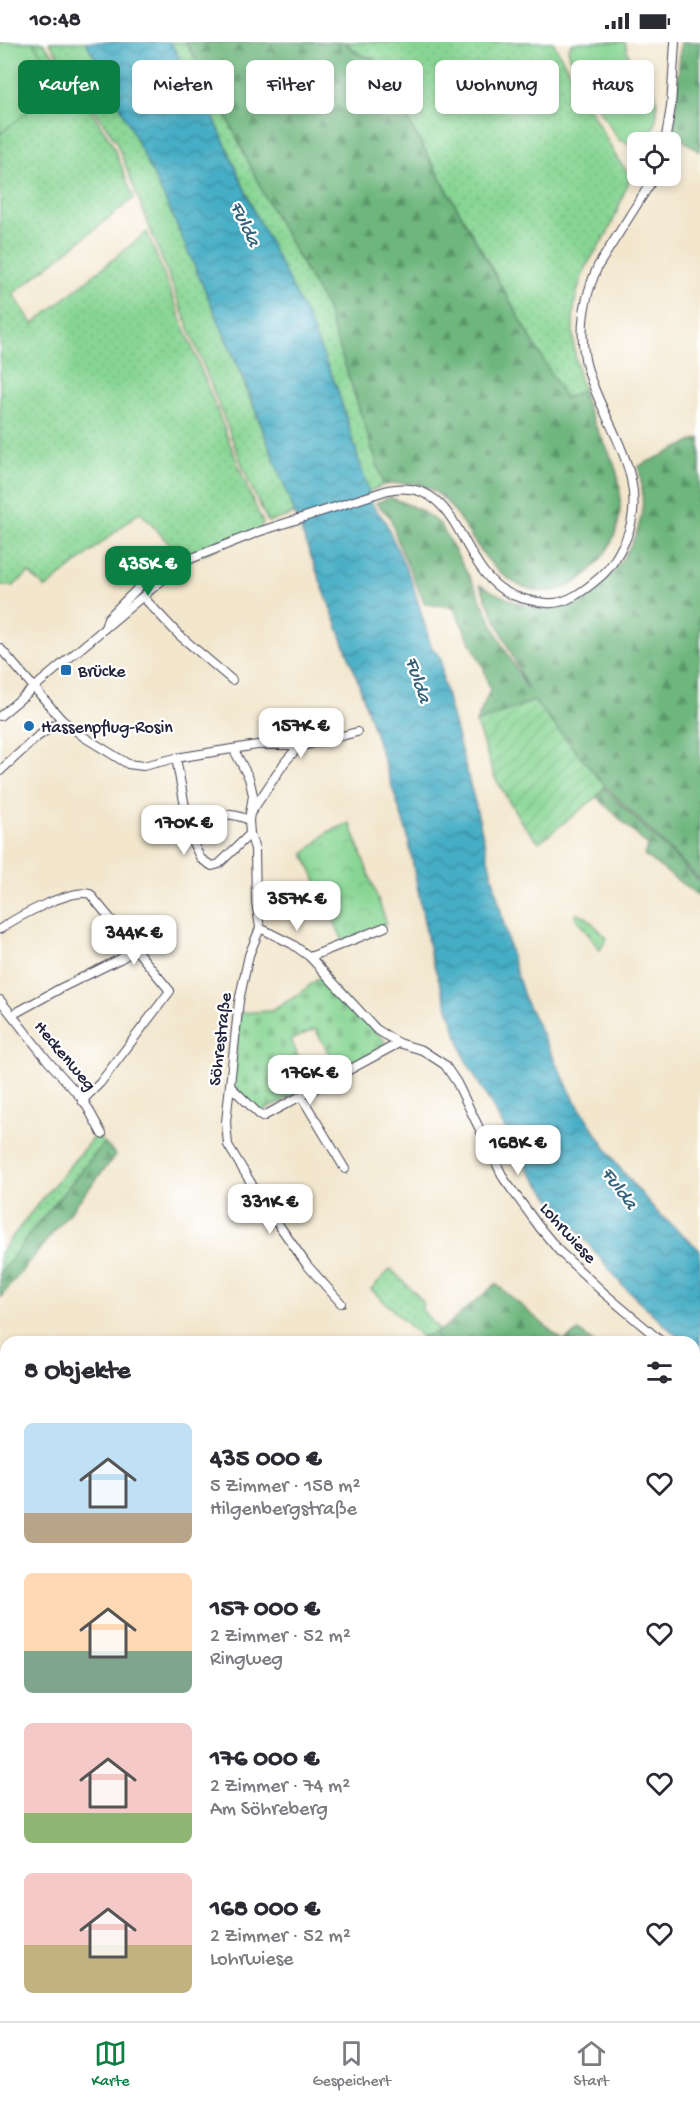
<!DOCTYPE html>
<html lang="de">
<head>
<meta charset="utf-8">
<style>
  body { margin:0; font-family:"Gochi Hand",sans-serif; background:#f2f2f3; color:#2b2b33; height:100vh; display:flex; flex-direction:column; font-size:22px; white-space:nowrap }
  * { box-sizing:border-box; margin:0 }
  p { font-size:20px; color:#7c7c81 }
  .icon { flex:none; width:33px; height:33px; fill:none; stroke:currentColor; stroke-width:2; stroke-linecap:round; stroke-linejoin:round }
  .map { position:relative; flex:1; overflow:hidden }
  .drawer { position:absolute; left:0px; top:1294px; width:700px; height:686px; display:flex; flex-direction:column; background:#fff; border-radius:18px 18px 0 0; box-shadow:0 3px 9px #0003 }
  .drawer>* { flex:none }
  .banner { position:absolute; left:18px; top:18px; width:664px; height:54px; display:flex; gap:12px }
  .tools { position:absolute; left:627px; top:90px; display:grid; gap:12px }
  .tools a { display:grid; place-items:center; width:54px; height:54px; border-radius:9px; background:#fff; box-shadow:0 3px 9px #0003; font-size:30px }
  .price { position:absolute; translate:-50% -51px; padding:0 14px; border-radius:12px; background:#fff; color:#222; font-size:20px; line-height:39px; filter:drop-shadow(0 2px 3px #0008) }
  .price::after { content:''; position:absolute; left:50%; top:36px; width:18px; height:14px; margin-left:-9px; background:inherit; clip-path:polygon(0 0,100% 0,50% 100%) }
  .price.active { background:#0b8043; color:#fff }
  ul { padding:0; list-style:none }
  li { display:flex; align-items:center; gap:18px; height:150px; padding:0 24px }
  li span { display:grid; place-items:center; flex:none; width:168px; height:120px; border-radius:9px; color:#555 }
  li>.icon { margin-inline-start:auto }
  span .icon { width:72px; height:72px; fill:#fffc; stroke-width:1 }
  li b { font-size:26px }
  h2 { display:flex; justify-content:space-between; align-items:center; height:72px; padding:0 24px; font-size:26px }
  .chip { padding:0 21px; border-radius:9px; background:#fff; box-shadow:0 3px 9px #0003; font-size:21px; line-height:54px }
  .chip.active { background:#0b8043; color:#fff }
  .status { display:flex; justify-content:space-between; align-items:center; height:42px; padding:0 30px; background:#fff; direction:ltr }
  .status svg { height:16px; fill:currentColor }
  .dock { display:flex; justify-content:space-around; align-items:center; height:84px; border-top:2px solid #e1e1e2; background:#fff; font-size:16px; color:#7c7c81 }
  .dock a { display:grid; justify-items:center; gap:3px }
  .dock .active { color:#0b8043 }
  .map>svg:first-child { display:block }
</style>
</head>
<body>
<div class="status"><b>10:48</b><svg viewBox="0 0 49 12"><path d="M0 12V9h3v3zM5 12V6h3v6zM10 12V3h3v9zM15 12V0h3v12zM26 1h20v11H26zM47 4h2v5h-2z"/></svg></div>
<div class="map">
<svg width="700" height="1979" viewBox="0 0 700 1979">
  <defs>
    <pattern id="grass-dots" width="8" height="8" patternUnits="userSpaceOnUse" patternTransform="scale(1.5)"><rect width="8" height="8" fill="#87d593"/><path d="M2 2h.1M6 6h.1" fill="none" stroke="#74b780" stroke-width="1.8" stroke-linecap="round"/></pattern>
    <pattern id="forest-firs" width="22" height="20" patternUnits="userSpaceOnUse" patternTransform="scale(1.5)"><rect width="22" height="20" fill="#6db67d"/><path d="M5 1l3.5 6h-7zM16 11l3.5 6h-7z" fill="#599468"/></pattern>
    <pattern id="cemetery-stones" width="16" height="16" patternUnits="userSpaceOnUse" patternTransform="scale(1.5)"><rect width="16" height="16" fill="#87d593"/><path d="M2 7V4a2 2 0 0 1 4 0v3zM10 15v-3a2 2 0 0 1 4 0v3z" fill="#74b780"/></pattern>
    <pattern id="park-crowns" width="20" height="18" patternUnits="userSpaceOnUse" patternTransform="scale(1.5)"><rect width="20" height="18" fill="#87d593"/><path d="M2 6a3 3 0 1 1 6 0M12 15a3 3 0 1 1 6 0" fill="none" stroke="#74b780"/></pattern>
    <pattern id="garden-furrows" width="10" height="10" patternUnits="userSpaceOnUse" patternTransform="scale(1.5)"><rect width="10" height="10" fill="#87d593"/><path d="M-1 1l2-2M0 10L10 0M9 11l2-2" fill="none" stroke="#74b780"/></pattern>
    <pattern id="water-waves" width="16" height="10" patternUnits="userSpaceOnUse" patternTransform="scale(1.5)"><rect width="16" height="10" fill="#45adc5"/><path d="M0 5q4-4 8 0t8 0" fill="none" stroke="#398ca1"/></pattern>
  </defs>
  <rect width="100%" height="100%" fill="#fff"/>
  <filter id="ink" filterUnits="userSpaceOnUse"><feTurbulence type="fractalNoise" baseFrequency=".0167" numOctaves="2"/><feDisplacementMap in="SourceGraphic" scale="12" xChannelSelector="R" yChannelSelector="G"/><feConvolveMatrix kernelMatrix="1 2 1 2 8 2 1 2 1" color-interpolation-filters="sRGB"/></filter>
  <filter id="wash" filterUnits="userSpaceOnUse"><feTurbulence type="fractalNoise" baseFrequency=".008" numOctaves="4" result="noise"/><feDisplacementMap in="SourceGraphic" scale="24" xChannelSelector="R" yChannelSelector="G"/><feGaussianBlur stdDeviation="1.35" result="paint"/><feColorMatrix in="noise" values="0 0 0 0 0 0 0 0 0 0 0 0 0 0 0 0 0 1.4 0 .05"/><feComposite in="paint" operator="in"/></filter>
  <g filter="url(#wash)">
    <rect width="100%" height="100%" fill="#f2e6cc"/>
    <g fill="url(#grass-dots)" stroke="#547c67" stroke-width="1.5">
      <path d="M 0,0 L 43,0 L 62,24 L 111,99 L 134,156 L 13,252 L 33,282 L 147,190 L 249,450 L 263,481 L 258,490 L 185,519 L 140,470 L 46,546 L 29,531 L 13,544 L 0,544 Z"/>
      <path d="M 49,0 L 86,0 C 170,150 234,312 295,472 L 268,480 L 250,443 L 116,99 Z"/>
      <path d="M 170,0 L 186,0 L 224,69 L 267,159 L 326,265 L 384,443 L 368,450 L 337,346 L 254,169 L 215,78 Z"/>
      <path d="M 346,0 L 553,0 L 618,118 L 631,134 C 623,152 617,172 608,190 C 601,202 592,213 586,225 C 567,265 571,307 583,348 L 565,357 L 373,16 C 361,14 352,10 346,0 Z"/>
      <path d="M 577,871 L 585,874 L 607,896 L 600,908 L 575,875 Z"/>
      <path d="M 96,1092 L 104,1101 L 29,1193 L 0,1232 L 0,1211 L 29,1173 Z"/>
      <path d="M 391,1227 L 423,1259 L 422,1268 L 440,1289 L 421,1295 L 371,1247 Z"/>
      <path d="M 694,1642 L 700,1650 L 700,1679 L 695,1678 Z"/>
      <path d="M 0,1868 L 6,1883 L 6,1922 L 0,1907 Z"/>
    </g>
    <g fill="url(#forest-firs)" stroke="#486c5c" stroke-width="1.5">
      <path d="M 186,0 L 346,0 C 352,10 361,14 372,16 L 565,356 L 583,348 C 588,384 619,413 620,450 C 622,483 614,504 591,528 C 578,542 558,552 538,549 C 501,542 482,512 463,482 C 455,471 448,458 437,451 C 422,440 401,440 384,443 L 326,265 L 267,159 L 224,69 Z"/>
      <path d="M 681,0 L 700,0 L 700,110 L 679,95 L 674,85 Z"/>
      <path d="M 700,396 L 700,838 L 605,744 L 534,659 L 476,681 L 490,648 L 484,627 L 453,565 L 425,562 L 400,506 L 390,475 L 376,461 L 390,455 L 420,468 L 440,482 L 476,547 L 503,604 L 528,648 L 480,543 C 502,554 524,567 549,567 C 592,568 637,509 642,470 C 644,455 641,439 639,424 Z"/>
      <path d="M 604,746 L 700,840 L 700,855 L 644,813 L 648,804 L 597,755 Z"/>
      <path d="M 104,1101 L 116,1113 L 0,1256 L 0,1232 L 29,1193 Z"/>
      <path d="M 496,1242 L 563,1299 L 579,1289 L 593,1300 L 412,1300 L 440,1289 Z"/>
      <path d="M 695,1373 L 700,1376 L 700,1650 L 694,1642 Z"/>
    </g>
    <path fill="url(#cemetery-stones)" stroke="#547c67" stroke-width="1.5" d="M 321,934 L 384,998 L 384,1006 L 339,1030 L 315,987 L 291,998 L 311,1044 L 261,1070 L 232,1043 L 240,971 L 271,969 L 298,953 Z"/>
    <path fill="url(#park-crowns)" stroke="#547c67" stroke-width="1.5" d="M 350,781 L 387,882 L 343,899 L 304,812 L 328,790 Z"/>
    <path fill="url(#garden-furrows)" stroke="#547c67" stroke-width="1.5" d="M 534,659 L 605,744 L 597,755 L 539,800 L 522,781 L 495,736 L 476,681 Z"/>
    <g fill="#87d593" stroke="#547c67" stroke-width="1.5">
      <path d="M 0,0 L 33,0 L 62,42 L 0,92 Z"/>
      <path d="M 581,0 L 625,0 L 629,15 L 626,19 L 577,29 L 573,27 L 568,7 L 571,2 Z"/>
      <path d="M 642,22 L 649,25 C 655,47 666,82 643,98 L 643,95 L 633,96 L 633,103 L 619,98 L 601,71 L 588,44 L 588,36 L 590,33 Z"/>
    </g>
    <path fill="url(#water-waves)" stroke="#346880" stroke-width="1.5" d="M 86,0 L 170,0 L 215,78 L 254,169 L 307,275 L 337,346 L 373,464 L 385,479 L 413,543 L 431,604 L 441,617 L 443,640 L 475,761 L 511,912 L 525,958 L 575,1059 L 618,1124 L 657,1170 L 700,1208 L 700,1312 L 695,1309 L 694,1300 L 683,1300 L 622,1243 L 529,1129 L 465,1017 L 430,911 L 407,791 L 357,636 L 245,340 L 170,168 L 110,43 Z"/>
  </g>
  <g filter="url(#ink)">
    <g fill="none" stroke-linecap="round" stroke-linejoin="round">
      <defs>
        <g id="minor">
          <path d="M 665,100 L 671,65 L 675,0"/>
          <path d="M 143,555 L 179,593 L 232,638"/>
          <path d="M 105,586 L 108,576 L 173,511"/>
          <path d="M 0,606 L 62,678 L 84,695 L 128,722 L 143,724 L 176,716 L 257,703 L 307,703 L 357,690"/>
          <path d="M 0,674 L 185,519 L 258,490 L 388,448 C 457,434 458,516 500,546 C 514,556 530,559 547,561 C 566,563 585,548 599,536 C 611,526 618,513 625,499 C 655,434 598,378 585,317 C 579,286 585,253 598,224 L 655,134"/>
          <path d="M 234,708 L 249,736 L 253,753 L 249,778 L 250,792 L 255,807 L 256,860 L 260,886 L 249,913 L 239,959 L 226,1080 L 228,1103 L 262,1159 L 307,1223 L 341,1261"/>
          <path d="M 176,716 L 191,797 L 201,817 L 212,824 L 219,822 L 250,792"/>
          <path d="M 0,729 L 37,695 L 62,678"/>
          <path d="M 252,769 L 285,720 L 299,704"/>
          <path d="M 188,778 C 209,772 229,769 249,778"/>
          <path d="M 260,886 L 292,902 L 310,915 L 385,885"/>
          <path d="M 0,887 C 17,875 71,846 90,852 L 170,949 L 100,1041 L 82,1059"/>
          <path d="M 310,915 L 376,987 L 399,1001 L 422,1008 L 445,1023 L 457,1041 L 504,1137 L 540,1186 L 560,1210 L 604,1251 L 662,1300"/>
          <path d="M 0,958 L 48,1019 L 84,1059 L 102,1092"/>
          <path d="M 12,973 L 61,946 L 120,917 L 128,912 L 134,904"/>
          <path d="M 230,1044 L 262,1075 L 399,1001"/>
          <path d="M 301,1054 L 345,1127"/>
          <path d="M 694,1326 L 700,1331"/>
        </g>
      </defs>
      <use href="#minor" stroke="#413f51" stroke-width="10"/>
      <use href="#minor" stroke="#fff" stroke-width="8"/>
    </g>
  </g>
  <g fill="#1f6fb2" stroke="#fff" stroke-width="2">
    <rect x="60" y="622" width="12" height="12" rx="3"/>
    <circle cx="29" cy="684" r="6"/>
  </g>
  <g text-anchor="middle" stroke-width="4.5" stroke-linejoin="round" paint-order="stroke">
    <g font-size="18" fill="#22223b" stroke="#fff" text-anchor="start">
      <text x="78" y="634">Brücke</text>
      <text x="41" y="690">Hassenpflug-Rosin</text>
    </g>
    <g font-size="18" fill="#22223b" stroke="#fff">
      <text transform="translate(219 997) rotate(-83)" y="6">Söhrestraße</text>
      <text transform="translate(66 1013) rotate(50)" y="6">Heckenweg</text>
      <text transform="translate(569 1190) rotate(48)" y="6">Lohrwiese</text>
    </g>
    <g font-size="20" font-style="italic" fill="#326179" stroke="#fff">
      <text transform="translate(247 181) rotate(65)" y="7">Fulda</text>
      <text transform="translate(420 637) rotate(72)" y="7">Fulda</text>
      <text transform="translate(621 1145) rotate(54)" y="7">Fulda</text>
    </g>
  </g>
</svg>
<div class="tools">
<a><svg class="icon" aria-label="locate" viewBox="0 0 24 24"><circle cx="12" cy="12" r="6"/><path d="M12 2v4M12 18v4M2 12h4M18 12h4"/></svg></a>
</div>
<b class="price active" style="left:148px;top:555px">435K €</b>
<b class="price" style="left:301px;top:717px">157K €</b>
<b class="price" style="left:184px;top:814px">170K €</b>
<b class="price" style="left:297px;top:890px">357K €</b>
<b class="price" style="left:134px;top:924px">344K €</b>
<b class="price" style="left:310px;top:1064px">176K €</b>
<b class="price" style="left:518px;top:1134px">168K €</b>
<b class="price" style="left:270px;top:1193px">331K €</b>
<div class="banner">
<a class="chip active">Kaufen</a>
<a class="chip">Mieten</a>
<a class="chip">Filter</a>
<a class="chip">Neu</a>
<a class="chip">Wohnung</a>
<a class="chip">Haus</a>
</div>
<section class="drawer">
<h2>8 Objekte<svg class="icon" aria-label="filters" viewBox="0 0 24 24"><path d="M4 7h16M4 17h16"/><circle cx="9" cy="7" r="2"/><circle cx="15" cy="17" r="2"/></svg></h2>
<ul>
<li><span style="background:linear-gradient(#bfe0f5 75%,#b9a48a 0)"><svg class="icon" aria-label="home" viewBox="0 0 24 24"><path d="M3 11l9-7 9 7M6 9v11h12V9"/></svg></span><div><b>435 000 €</b><p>5 Zimmer · 158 m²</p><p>Hilgenbergstraße</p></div><svg class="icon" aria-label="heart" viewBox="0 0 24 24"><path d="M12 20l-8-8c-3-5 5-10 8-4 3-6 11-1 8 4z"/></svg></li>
<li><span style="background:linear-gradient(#ffd9b3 65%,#7fa58c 0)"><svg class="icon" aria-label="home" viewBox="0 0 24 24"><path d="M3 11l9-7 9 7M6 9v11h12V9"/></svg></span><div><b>157 000 €</b><p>2 Zimmer · 52 m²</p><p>Ringweg</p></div><svg class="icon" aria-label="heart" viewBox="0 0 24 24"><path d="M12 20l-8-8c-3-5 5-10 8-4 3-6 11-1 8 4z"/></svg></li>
<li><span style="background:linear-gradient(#f6c9c9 75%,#8fb573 0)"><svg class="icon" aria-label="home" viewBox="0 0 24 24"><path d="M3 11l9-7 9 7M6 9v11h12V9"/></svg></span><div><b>176 000 €</b><p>2 Zimmer · 74 m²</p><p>Am Söhreberg</p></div><svg class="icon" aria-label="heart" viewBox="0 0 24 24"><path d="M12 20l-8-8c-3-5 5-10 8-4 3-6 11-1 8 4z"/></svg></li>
<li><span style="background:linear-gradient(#f6c9c9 60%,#c2b280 0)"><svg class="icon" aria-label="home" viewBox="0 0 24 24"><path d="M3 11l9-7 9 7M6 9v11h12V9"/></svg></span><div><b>168 000 €</b><p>2 Zimmer · 52 m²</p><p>Lohrwiese</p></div><svg class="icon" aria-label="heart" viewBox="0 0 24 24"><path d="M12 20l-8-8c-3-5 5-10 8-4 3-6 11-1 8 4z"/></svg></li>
</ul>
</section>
</div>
<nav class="dock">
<a class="active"><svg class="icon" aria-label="map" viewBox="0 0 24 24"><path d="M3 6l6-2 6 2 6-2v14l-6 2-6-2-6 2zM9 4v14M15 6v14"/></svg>Karte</a>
<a><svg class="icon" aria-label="saved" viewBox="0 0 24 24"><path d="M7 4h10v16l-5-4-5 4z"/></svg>Gespeichert</a>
<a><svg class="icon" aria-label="home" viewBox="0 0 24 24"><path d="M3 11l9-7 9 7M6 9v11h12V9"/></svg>Start</a>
</nav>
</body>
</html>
